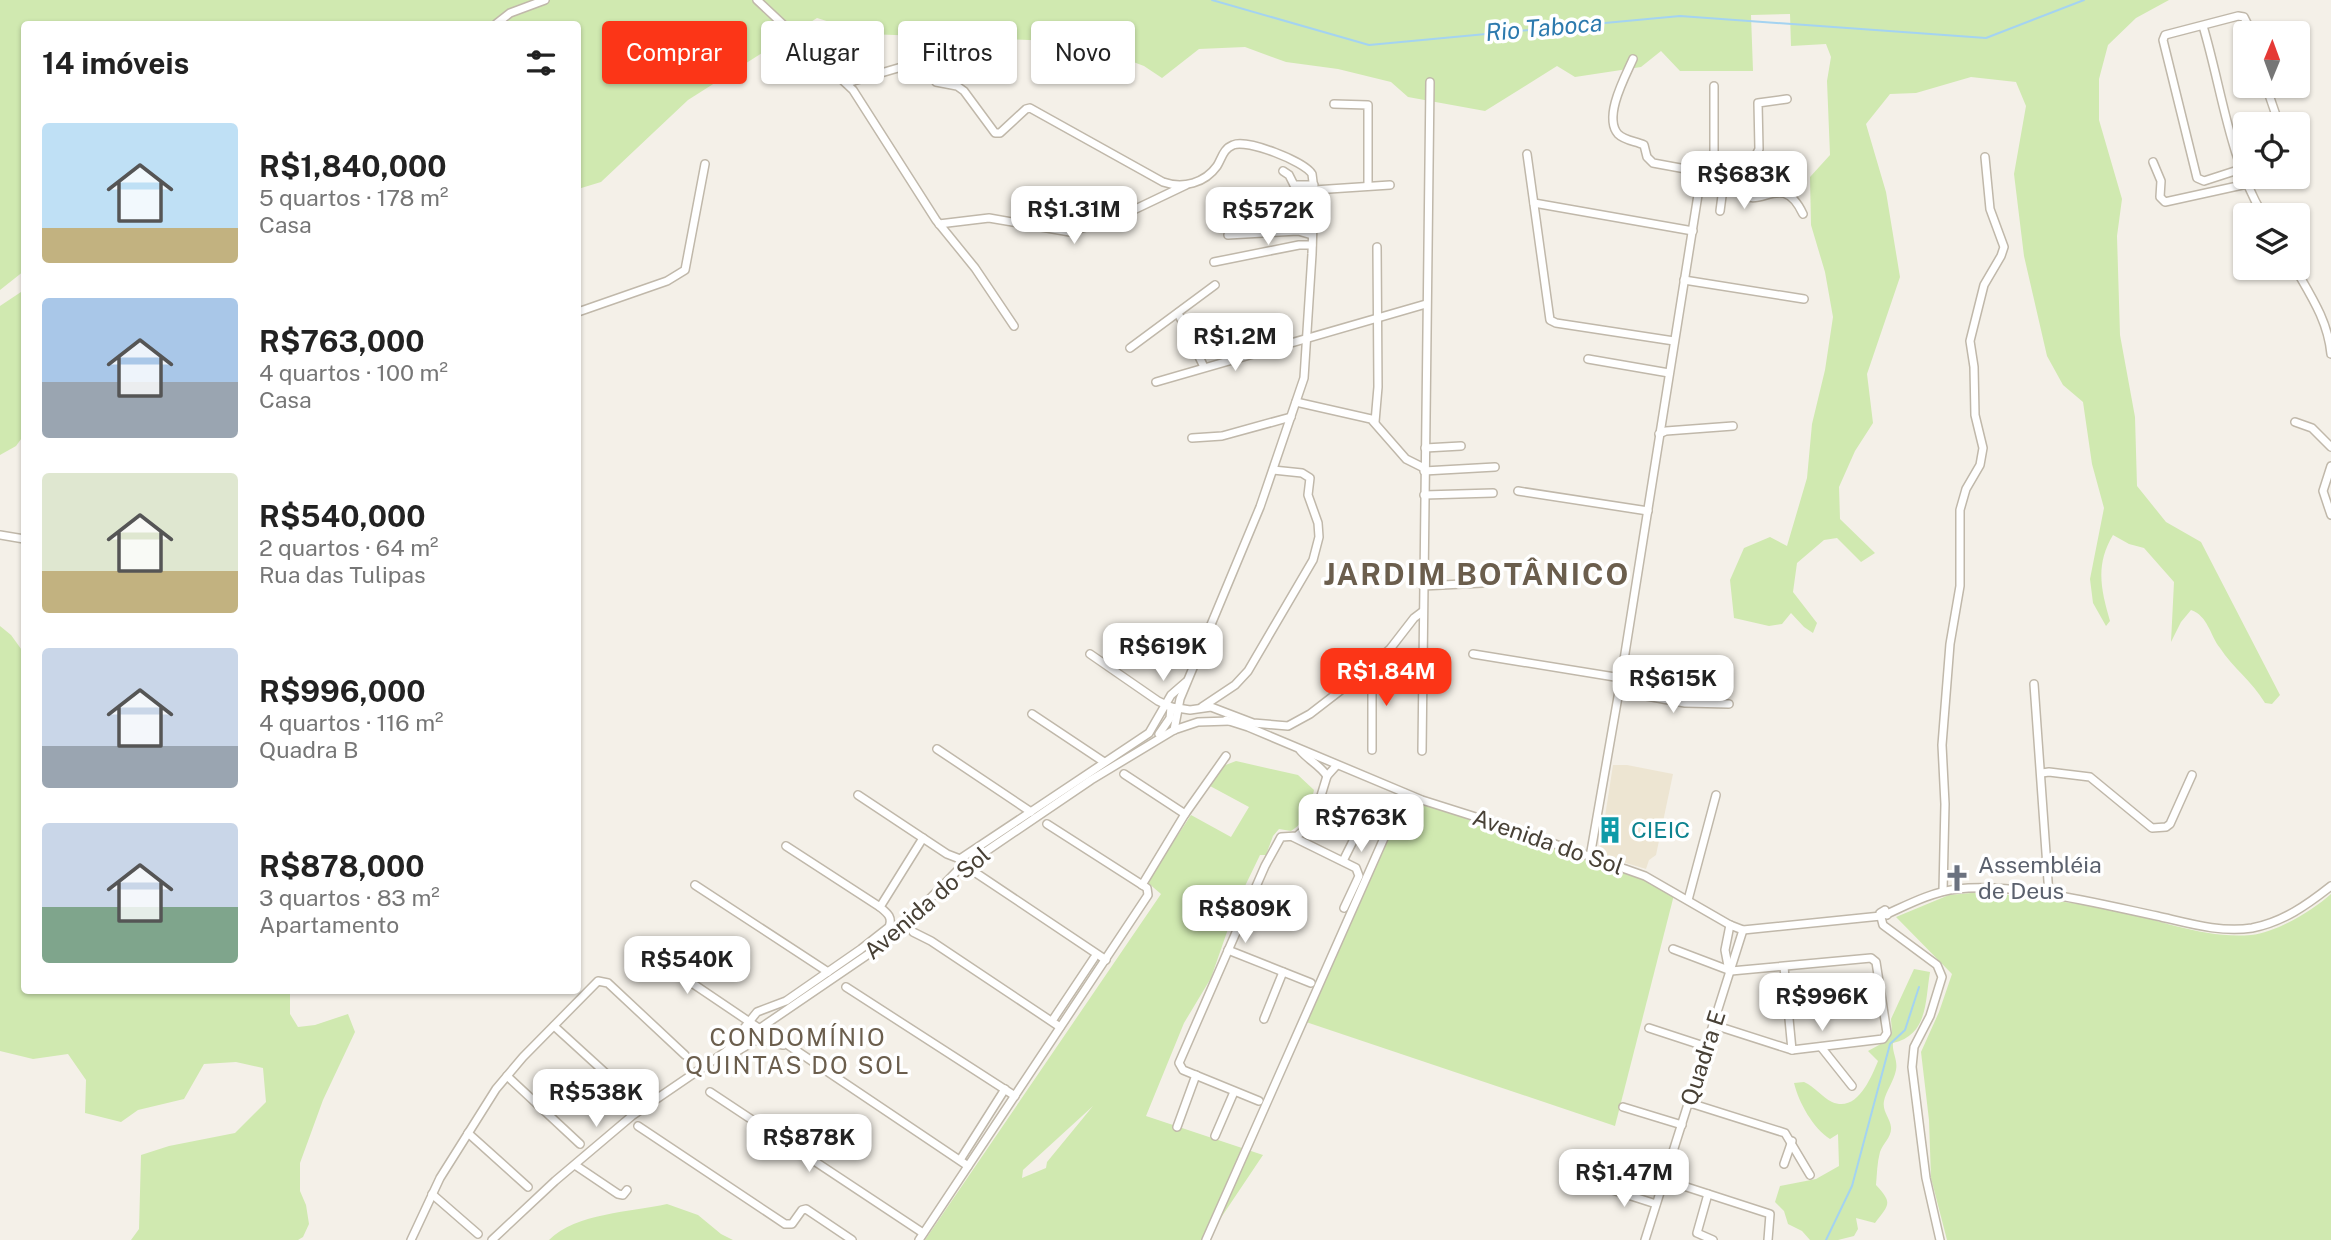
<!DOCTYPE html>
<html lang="pt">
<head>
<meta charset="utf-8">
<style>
  body { margin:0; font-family:"Public Sans",sans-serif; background:#f2f2f2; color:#222; height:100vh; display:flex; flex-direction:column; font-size:26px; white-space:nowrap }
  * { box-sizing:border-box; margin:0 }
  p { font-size:23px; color:#767676 }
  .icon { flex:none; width:38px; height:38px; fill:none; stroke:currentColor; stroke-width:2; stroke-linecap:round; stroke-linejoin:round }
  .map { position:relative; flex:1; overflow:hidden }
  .panel { position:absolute; left:21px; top:21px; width:560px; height:973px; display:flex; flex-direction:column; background:#fff; border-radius:7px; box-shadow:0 2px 5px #0004 }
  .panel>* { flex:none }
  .hud { position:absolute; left:602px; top:21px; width:665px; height:63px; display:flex; gap:14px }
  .needle { width:46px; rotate:1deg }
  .tools { position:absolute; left:2233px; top:21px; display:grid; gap:14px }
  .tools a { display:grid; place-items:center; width:77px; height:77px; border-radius:7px; background:#fff; box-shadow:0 2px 5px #0004; font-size:35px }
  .price { position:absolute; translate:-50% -60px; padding:0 16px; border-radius:14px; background:#fff; color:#222; font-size:23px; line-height:46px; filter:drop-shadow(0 2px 4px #0008) }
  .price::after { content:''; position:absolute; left:50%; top:42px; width:21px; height:16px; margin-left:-10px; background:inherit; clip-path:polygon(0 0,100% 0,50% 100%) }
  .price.on { background:#fc3517; color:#fff }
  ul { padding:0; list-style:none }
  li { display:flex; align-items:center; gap:21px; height:175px; padding:0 21px }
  li span { display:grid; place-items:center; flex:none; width:196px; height:140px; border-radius:7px; color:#555 }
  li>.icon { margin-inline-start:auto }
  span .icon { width:84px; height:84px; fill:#fffc; stroke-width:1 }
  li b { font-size:30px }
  h2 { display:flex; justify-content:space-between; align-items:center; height:84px; padding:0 21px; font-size:30px }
  .tag { padding:0 24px; border-radius:7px; background:#fff; box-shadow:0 2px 5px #0004; font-size:24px; line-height:63px }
  .tag.on { background:#fc3517; color:#fff }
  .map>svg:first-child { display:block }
</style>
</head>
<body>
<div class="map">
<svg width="2331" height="1240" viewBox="0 0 2331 1240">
  <rect width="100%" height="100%" fill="#f4f0e8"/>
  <path fill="#ede5d2" d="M 1613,765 L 1627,765 L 1673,774 L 1656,855 L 1649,860 L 1646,869 L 1599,855 Z"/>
  <g fill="#d0e9b0" fill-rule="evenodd">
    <path d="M 0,0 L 2169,0 L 2136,18 L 2108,45 L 2099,79 L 2099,120 L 2122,199 L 2117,236 L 2120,335 L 2135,417 L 2137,486 L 2166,522 L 2201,542 L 2280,695 L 2272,704 L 2265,703 C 2252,681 2233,668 2220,648 C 2210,635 2208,616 2191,610 L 2181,622 L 2171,642 L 2174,582 L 2144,548 L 2129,544 L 2113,535 C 2095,565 2101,590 2110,621 L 2106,626 L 2093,603 L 2090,579 L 2104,508 L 2092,464 L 2083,402 L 2063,385 L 2047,356 L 2024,256 L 2014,174 L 2026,106 L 2016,82 L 1971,77 L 1916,93 L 1890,94 L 1866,124 L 1886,192 L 1900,277 L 1867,374 L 1873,423 L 1855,451 L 1839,487 L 1840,519 L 1875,553 L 1861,562 L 1837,538 L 1824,540 L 1797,563 L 1793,592 L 1817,623 L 1813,633 L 1804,627 L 1791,613 L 1782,624 L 1769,626 L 1734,618 L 1730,580 L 1744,548 L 1770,537 L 1787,546 L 1807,478 L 1812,424 L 1825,370 L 1833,317 L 1825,272 L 1811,225 L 1810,177 L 1830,155 L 1827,81 L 1831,57 L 1826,44 L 1791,46 L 1790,14 L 1751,15 L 1753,71 L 1680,71 L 1661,51 L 1641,67 L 1575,77 L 1557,66 L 1485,111 L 1408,97 L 1391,82 L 1338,69 L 1286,62 L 1245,47 L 1199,49 L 1162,78 L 1144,66 L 1080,42 L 868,34 L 817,18 L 688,100 L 601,182 L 578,189 L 578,24 L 24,24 L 24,271 L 0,290 Z"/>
    <path d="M 24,290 L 24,435 L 16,446 L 0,455 L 0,306 Z"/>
    <path d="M 0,626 L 11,635 L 24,653 L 24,990 L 290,991 L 290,1014 L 298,1027 L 315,1025 L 348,1014 L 355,1032 L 323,1100 L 300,1163 L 300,1191 L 306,1205 L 309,1224 L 303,1237 L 298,1240 L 131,1240 L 139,1229 L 141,1155 L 169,1146 L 235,1133 L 266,1102 L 263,1068 L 236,1062 L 204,1064 L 184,1099 L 138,1110 L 121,1122 L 85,1113 L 86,1080 L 68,1054 L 33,1059 L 0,1051 Z"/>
    <path d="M 1236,761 L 1298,775 L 1314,790 C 1311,805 1304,824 1291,831 L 1279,829 L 1273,836 L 1266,855 L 1260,855 L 1231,915 L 1224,914 L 1220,923 L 1228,929 L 1211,978 L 1184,1023 L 1146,1116 L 1263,1155 L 1206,1240 L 925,1240 L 1161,894 L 1147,882 L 1191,815 L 1231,837 L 1249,807 L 1210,786 L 1223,766 ZM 1093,1106 L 1047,1162 L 1046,1168 L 1022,1178 L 1023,1170 Z"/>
    <path d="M 1408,793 L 1675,891 L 1615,1126 L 1306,1022 Z"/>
    <path d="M 1982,892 C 2027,897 2071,902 2115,910 C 2160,920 2205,939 2251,935 C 2277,932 2312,911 2331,894 L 2331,1240 L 1947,1240 L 1931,1178 L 1929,1120 L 1921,1052 L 1939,1012 L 1952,974 L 1896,917 L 1949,895 Z"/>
    <path d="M 1914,969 L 1930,972 C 1925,1002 1928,1035 1893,1043 C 1892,1053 1898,1060 1896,1070 C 1894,1081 1886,1091 1884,1101 C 1882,1111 1890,1118 1891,1127 C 1892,1137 1883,1143 1880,1152 C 1877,1163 1877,1174 1876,1185 C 1894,1204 1888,1205 1875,1223 L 1856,1218 L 1858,1229 L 1854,1236 L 1838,1240 L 1810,1240 L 1802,1231 L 1788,1224 L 1784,1211 L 1775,1202 L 1780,1186 L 1816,1179 L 1839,1166 L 1838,1134 L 1830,1139 C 1813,1128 1799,1103 1794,1083 L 1804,1082 C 1815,1087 1822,1097 1832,1102 C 1857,1113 1871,1078 1878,1061 L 1868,1051 L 1879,1045 L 1892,1034 L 1891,1019 Z"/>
    <path d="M 667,1204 L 698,1215 L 721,1234 L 733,1240 L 549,1240 C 576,1213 631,1212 667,1204 Z"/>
  </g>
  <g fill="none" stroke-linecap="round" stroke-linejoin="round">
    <g stroke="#a4d3f1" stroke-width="2">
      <path d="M 1212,0 L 1369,45 L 1680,16 L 1986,38 L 2084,0"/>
      <path d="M 1826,1240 L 1852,1186 L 1890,1044 L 1905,1030 L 1919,987"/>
    </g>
    <defs>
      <g id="minor">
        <path d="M 757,0 L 853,90 L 936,220 L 975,268 L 1014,326"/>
        <path d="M 496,24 L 510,13 L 545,0"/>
        <path d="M 2203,26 C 2222,90 2229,158 2263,215"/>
        <path d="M 1633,59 C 1625,77 1603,117 1618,134 C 1625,141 1636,141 1644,145 L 1647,157 L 1653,163 L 1702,172"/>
        <path d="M 847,83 L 922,61 L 936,82 L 957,86 L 964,91 L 995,133 L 1000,133 L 1026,109 L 1030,108 L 1163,182 C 1183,189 1205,183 1217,166 C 1222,158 1223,149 1233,145 C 1247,139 1304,161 1312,174 L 1314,190 L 1312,254 L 1304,378 L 1260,507 L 1180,699 L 1174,730"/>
        <path d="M 1714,86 L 1714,167"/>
        <path d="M 2266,86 L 2279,124"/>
        <path d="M 1334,104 L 1368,105 L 1368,186"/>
        <path d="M 1527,154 L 1550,320 L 1556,323 L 1674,341"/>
        <path d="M 2153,162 L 2161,181 L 2160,197 L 2165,202 L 2247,184"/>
        <path d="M 2245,162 L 2241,169 L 2204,181 L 2197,178 L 2163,40 L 2165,35 L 2238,16 L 2244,17 L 2252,33"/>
        <path d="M 1729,163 C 1732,171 1732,182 1738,189 C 1758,216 1781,167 1803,214"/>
        <path d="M 1283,171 L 1289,175 L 1294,185 L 1314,185"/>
        <path d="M 1314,190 L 1390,185"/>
        <path d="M 1534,203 L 1693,231"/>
        <path d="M 1720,211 L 1722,196 L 1733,177"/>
        <path d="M 1248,212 L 1303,211 L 1313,219"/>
        <path d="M 939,224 L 989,218 L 1070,232 L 1123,215 L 1186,185"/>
        <path d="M 1228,235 L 1298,231 L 1312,235"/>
        <path d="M 1214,262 L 1299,245 L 1312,245"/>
        <path d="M 2295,268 C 2311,296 2328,321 2331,354"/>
        <path d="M 1684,280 L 1804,299"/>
        <path d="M 578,312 L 667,281 L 685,270 L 705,164"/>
        <path d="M 1178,313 L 1204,367"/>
        <path d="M 1130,348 L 1215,285"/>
        <path d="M 1588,359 L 1669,373"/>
        <path d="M 1156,382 L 1426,304"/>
        <path d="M 1296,402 L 1371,419 L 1406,459 L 1424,468"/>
        <path d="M 1375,422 L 1378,387 L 1377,247"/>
        <path d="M 2295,422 L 2312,428 L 2331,447"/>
        <path d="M 1659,434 L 1666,431 L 1733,426"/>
        <path d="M 1192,438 L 1222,436 L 1291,417"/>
        <path d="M 1425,448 L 1461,446"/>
        <path d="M 2331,466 L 2323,491 L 2331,515"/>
        <path d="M 1424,471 L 1495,467"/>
        <path d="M 1518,491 L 1648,511"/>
        <path d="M 1424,495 L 1493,493"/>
        <path d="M 0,535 L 24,539"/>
        <path d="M 1423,586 L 1482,583"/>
        <path d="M 1090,654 L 1158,701 L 1171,707 L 1190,710 L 1211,707 L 1253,723 L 1288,726 L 1310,714 L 1358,677 L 1390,649 L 1414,618 L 1422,612"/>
        <path d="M 1473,654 L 1621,678"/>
        <path d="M 2034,684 L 2049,895"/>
        <path d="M 1619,691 L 1685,703 L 1729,704"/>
        <path d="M 1202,707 L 1235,685 L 1248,671 L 1313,560 L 1319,537 L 1318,523 L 1308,495 L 1310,478 L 1302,473 L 1273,470"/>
        <path d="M 1032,714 L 1104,762"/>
        <path d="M 1226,720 L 1248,727 L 1422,800 L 1501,825 L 1645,876 L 1730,925 L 1743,930 L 1881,916"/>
        <path d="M 1159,734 L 1170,718 L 1171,707"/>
        <path d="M 937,749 L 1031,812"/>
        <path d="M 1300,750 C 1308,760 1320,765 1327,776"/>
        <path d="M 1372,750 L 1372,665"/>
        <path d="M 1422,751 L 1430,82"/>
        <path d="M 2042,773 L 2049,772 L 2090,777 L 2152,828 L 2166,827 L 2170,824 L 2192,775"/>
        <path d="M 1124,774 L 1185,814"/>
        <path d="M 858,795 L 947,854 L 960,859 L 1149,733 L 1171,695 L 1186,682"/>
        <path d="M 1293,837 L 1356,868 L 1359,876 L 1344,908"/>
        <path d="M 786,846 L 880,907"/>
        <path d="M 1590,857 L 1619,691 L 1701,176 L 1704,170 L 1756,155 L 1759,149 L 1758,103 L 1787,99"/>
        <path d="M 1343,861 L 1363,821"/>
        <path d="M 976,873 L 1106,960"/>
        <path d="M 695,885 L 828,972"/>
        <path d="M 1142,885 L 1185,814 L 1226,756"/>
        <path d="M 1943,891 L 1945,804 L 1942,745 L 1950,644 L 1960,586 L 1960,510 L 1966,489 L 1980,465 L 1983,448 L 1975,415 L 1974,367 L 1970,341 L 1984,285 L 2001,256 L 2004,247 L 1990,209 L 1985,157"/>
        <path d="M 1688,900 L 1716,795"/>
        <path d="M 1887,914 C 1909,904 1932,892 1957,889 C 2014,882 2100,904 2157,916 C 2188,923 2220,933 2252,928 C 2283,922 2307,905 2331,886"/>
        <path d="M 1887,915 L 1885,910 L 1880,913 L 1883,925 L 1937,965 L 1942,977 L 1930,1016 L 1914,1047 L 1912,1067 L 1926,1178 L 1940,1240"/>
        <path d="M 913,932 L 931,941 L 1060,1027"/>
        <path d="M 640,948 L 760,1029"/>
        <path d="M 1673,949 L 1731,971 L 1871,958 L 1876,962 L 1887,1033 L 1883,1039 L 1792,1050 L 1714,1025"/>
        <path d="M 1228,950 L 1311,983"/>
        <path d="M 1784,967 L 1792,1050"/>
        <path d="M 1729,971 L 1725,950 L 1730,925"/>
        <path d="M 846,987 L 1015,1096"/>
        <path d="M 1054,1018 L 1094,958"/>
        <path d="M 1264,1019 L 1283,972"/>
        <path d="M 766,1025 L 788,1045 L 968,1166"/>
        <path d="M 554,1026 L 633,1098"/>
        <path d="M 1649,1028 L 1707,1047"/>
        <path d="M 757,1040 L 783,1045"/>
        <path d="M 729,1047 L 757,1012 L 786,1001 L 861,949 L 889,927 C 893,917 887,913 880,907 L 923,838"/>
        <path d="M 1821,1047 L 1852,1086"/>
        <path d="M 727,1051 L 736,1052 L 761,1037 L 780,1042"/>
        <path d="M 507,1076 L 580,1144"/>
        <path d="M 710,1092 L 923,1233"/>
        <path d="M 1259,1101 L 1183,1070 L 1179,1063 L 1265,866 L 1281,837 L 1297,836 L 1305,829 L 1320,799 L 1327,776 L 1336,766"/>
        <path d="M 1690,1103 L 1785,1133 L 1810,1175"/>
        <path d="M 1623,1107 L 1682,1125"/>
        <path d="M 638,1126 L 785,1224 L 792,1224 L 802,1210 L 806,1209 L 852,1240"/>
        <path d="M 1177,1127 L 1196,1075"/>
        <path d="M 468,1133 L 528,1187"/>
        <path d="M 1215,1136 L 1234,1092"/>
        <path d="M 960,1160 L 1005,1089"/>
        <path d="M 1784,1164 L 1792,1141"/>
        <path d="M 575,1165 L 618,1194 L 623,1195 L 627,1190"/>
        <path d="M 1665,1180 L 1770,1214 L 1768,1240"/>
        <path d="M 1600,1186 L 1656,1204"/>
        <path d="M 432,1194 L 478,1234"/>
        <path d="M 1708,1194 L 1697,1233 L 1713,1240"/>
        <path d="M 411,1240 L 440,1178 L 496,1089 L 523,1057 L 598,981 L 608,983 L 685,1055"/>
        <path d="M 492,1240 L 555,1181 L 633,1115 L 873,951 L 901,928 L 957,871 L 1091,780 L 1174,730 L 1198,722 L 1230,721"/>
        <path d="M 919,1240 L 1148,895 L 1147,888 L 1047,824"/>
        <path d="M 1206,1240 L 1404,793"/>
        <path d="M 1645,1240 L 1743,930"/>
      </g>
    </defs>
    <use href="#minor" stroke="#c0b8aa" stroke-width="10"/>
    <use href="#minor" stroke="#fff" stroke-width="7"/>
  </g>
  <defs>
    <symbol id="building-bare" viewBox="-9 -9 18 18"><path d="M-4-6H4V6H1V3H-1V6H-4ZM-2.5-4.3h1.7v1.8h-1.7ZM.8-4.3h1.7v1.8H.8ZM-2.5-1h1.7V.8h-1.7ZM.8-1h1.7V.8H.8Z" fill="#0f9aa8" stroke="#fff" stroke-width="2.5" paint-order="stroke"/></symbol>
    <symbol id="church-bare" viewBox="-9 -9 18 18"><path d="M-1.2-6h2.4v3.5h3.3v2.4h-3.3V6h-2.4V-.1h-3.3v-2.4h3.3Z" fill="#6b7280" stroke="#fff" stroke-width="2.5" paint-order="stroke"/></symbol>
  </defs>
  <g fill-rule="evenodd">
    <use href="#building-bare" x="1591" y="811" width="38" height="38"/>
    <use href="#church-bare" x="1938" y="859" width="38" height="38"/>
  </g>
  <g text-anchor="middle" stroke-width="7" stroke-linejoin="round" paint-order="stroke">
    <g font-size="23" fill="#0d838f" stroke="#fff" text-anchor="start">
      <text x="1631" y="838">CIEIC</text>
    </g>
    <g font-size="23" fill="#484136" stroke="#fff">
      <text transform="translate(1548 842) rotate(19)" y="8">Avenida do Sol</text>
      <text transform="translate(927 903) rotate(-41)" y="8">Avenida do Sol</text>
      <text transform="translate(1703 1058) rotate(-72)" y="8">Quadra E</text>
    </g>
    <g font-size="23" fill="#5b616d" stroke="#fff" text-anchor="start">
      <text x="1978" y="873">Assembléia<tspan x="1978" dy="26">de Deus</tspan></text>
    </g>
    <g font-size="24" font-style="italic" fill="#2d7aae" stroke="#fff">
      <text transform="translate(1544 28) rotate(-5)" y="8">Rio Taboca</text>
    </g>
    <g font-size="24" letter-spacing="2" fill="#6b5e4d" stroke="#fff">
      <text x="798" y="1046">CONDOMÍNIO<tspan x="798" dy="28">QUINTAS DO SOL</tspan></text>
    </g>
    <g font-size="30" font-weight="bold" letter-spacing="2" fill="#6b5e4d" stroke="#fff">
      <text x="1477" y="585">JARDIM BOTÂNICO</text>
    </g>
  </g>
</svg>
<div class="tools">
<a><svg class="needle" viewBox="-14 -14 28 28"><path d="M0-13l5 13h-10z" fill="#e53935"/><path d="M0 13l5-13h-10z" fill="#767676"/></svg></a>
<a><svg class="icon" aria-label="locate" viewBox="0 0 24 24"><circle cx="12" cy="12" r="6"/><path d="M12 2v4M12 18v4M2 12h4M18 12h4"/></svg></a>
<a><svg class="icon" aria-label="layers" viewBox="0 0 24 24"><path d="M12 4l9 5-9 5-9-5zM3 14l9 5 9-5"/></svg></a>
</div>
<b class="price" style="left:1744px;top:211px">R$683K</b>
<b class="price" style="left:1074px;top:246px">R$1.31M</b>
<b class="price" style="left:1268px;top:247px">R$572K</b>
<b class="price" style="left:1235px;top:373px">R$1.2M</b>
<b class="price" style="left:1163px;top:683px">R$619K</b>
<b class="price on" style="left:1386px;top:708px">R$1.84M</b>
<b class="price" style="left:1673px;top:715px">R$615K</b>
<b class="price" style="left:1361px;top:854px">R$763K</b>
<b class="price" style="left:1245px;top:945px">R$809K</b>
<b class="price" style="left:687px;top:996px">R$540K</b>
<b class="price" style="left:1822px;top:1033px">R$996K</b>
<b class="price" style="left:596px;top:1129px">R$538K</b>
<b class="price" style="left:809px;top:1174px">R$878K</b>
<b class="price" style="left:1624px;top:1209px">R$1.47M</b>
<div class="hud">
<a class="tag on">Comprar</a>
<a class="tag">Alugar</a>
<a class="tag">Filtros</a>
<a class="tag">Novo</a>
</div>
<section class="panel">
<h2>14 imóveis<svg class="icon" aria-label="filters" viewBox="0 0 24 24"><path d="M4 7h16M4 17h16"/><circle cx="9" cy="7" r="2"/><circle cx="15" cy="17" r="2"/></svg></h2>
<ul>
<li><span style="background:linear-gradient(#bfe0f5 75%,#c2b280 0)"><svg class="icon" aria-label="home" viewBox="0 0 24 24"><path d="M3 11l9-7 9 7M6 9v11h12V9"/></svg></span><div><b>R$1,840,000</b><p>5 quartos · 178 m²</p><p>Casa</p></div></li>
<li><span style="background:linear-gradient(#a9c7e8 60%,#9aa5b1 0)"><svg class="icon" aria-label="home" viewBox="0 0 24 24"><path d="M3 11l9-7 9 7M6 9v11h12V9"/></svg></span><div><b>R$763,000</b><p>4 quartos · 100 m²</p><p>Casa</p></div></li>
<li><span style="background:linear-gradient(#dfe7d0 70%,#c2b280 0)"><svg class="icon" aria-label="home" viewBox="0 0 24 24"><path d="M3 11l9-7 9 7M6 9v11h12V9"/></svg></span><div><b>R$540,000</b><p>2 quartos · 64 m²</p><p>Rua das Tulipas</p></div></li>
<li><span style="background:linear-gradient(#c9d6e8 70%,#9aa5b1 0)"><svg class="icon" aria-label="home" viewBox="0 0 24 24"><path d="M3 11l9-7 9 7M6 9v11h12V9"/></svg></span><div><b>R$996,000</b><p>4 quartos · 116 m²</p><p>Quadra B</p></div></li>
<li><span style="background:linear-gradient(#c9d6e8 60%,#7fa58c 0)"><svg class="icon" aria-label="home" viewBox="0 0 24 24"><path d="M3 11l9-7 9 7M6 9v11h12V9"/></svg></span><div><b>R$878,000</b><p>3 quartos · 83 m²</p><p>Apartamento</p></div></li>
</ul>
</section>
</div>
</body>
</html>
